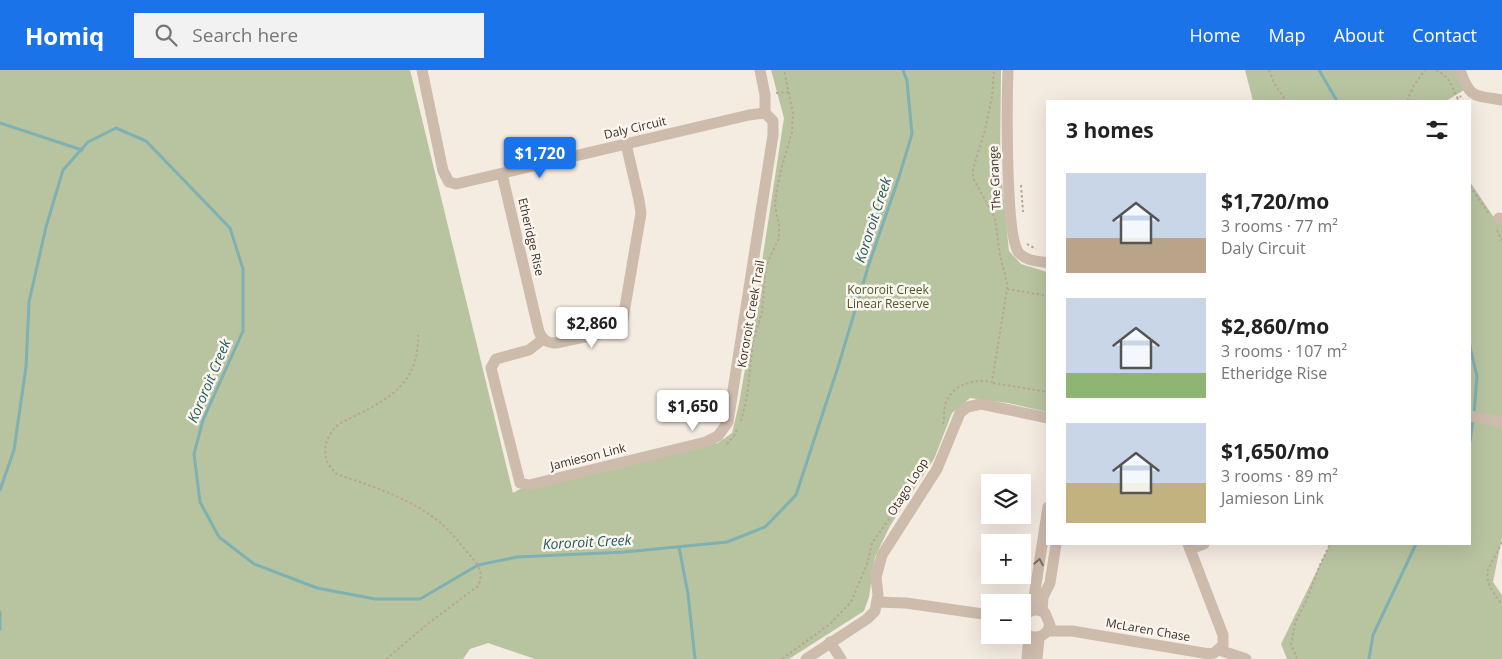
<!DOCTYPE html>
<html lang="en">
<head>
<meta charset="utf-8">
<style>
  body { margin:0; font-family:"Open Sans",sans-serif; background:#f2f2f2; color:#222; height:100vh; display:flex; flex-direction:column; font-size:19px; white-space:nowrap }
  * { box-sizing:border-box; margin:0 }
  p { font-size:16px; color:#767676 }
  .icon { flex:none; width:28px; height:28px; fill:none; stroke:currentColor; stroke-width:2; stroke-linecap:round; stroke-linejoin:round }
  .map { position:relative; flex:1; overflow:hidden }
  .details { position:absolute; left:1046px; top:30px; width:425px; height:445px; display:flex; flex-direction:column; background:#fff; border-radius:0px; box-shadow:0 5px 20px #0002 }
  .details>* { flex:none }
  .buttons { position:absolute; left:981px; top:404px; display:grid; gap:10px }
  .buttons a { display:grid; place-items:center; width:50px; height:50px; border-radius:0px; background:#fff; box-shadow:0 5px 20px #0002; font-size:25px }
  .price { position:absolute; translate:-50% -42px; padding:0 11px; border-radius:5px; background:#fff; color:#222; font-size:16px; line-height:32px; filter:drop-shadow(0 1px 2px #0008) }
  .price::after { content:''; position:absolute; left:50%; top:30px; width:15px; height:11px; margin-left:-8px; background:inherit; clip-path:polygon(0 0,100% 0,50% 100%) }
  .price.current { background:#1a73e8; color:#fff }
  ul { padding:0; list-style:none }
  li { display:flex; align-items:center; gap:15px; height:125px; padding:0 20px }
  li span { display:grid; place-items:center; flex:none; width:140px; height:100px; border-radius:0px; color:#555 }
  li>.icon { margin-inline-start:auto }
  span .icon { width:60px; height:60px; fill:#fffc; stroke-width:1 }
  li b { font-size:21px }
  h2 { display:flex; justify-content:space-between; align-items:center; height:60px; padding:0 20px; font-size:21px }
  header { display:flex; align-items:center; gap:30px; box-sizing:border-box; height:70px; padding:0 25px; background:#1a73e8; color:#fff }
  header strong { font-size:24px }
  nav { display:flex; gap:28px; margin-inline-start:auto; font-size:18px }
  .search { width:350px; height:45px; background:#f2f2f2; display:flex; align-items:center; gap:12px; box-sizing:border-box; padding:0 18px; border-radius:0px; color:#767676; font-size:19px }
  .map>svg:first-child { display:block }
</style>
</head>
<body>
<header>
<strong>Homiq</strong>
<div class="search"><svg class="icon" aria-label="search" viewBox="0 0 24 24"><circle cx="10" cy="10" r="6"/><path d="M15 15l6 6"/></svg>Search here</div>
<nav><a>Home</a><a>Map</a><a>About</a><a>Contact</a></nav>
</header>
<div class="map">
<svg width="1502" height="589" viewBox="0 0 1502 589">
  <rect width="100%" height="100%" fill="#f4ebe1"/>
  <g fill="#b8c4a0">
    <path d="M 0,0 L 410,0 L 513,423 L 520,419 L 617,399 L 718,373 L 732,363 L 739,334 L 751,264 L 784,48 L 771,0 L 1001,0 L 1000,92 L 1009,181 L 1021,194 L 1047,202 L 1047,342 L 1008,333 L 970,328 L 952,343 L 934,389 L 890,456 L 875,487 L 869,527 L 864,541 L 789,589 L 535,589 L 488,573 L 470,579 L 463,589 L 0,589 Z"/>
    <path d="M 1245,0 L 1457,0 L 1464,20 L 1446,31 L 1253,31 Z"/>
    <path d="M 1470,112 L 1493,146 L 1502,152 L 1502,467 L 1493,512 L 1502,525 L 1502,589 L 1287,589 L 1281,574 L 1330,474 L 1470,474 Z"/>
  </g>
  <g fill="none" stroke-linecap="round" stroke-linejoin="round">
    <g stroke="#7fb0b2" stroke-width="3">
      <path d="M 1319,0 L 1337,31"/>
      <path d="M 0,53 L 82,80"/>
      <path d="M 1470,277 L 1477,306 L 1474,343"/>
      <path d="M 1470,371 L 1473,350"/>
      <path d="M 0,420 L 14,380 L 26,297 L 29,232 L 46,157 L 63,100 L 88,72 L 116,58 L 146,71 L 230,158 L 243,199 L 243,261 L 203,350 L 194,384 L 200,432 L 219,467 L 254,494 L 317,518 L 375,529 L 420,529 L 478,495 L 517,487 L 625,482 L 727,472 L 765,457 L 796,425 L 838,297 L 869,194 L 899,107 L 912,64 L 907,11 L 903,0"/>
      <path d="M 679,477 L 688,524 L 695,589"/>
      <path d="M 0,542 L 0,559"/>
      <path d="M 1369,589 L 1373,565 L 1416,474"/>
    </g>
    <g stroke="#b9a596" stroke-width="2" stroke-dasharray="2.5 2.5" stroke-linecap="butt">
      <path d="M 1269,0 L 1274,13 L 1286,31"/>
      <path d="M 1436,0 C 1452,8 1450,15 1458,29 L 1461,26"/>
      <path d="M 776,23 L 789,22"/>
      <path d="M 1407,31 L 1413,17 L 1425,0"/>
      <path d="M 1021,115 L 1023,142"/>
      <path d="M 1470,116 L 1489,144"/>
      <path d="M 1497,160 L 1502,171"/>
      <path d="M 1027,174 L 1036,179"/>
      <path d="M 1007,219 L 1048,226"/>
      <path d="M 993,313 L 1048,322"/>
      <path d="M 741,351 L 747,327 L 753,272 L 762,242 L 766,196 L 779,168 L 779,155 L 775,136 L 776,124 L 781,100 L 792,62 L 793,43 L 784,0"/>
      <path d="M 943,354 C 945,346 943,337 947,330 C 956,313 975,309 992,312 L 1007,219 L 1007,213 L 1000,185 L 995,148 L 973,108 L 973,99 L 985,60 L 992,27 L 994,0"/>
      <path d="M 727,374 L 734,366 L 737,360"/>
      <path d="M 1502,472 C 1487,505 1478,501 1502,535"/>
      <path d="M 386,589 L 429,553 L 478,516 C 485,502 477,493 467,482 C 458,471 450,460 438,451 C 410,428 371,416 337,404 C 319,390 323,367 339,354 C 381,332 419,320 418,265"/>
      <path d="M 782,589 L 830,554 L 851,532 L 867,494 L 872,473 L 911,418"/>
      <path d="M 1297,589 L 1291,574 L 1295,553 L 1307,529 L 1320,495 L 1330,474"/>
    </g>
    <g stroke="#cdbbac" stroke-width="11">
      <path d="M 422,0 L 443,101 L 449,112 L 456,114 L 749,45 L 765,43"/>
      <path d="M 760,0 L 765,25 L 765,43"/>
      <path d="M 1008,0 C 1007,28 1005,167 1019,183 C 1026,191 1038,191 1048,193"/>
      <path d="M 1460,0 C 1470,29 1474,25 1502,30"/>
      <path d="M 502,104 L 539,262 C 543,270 547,273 556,273 L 613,261 L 619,256 L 623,249 L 641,143 L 639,130 L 626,74"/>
      <path d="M 1499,148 L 1502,149"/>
      <path d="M 543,269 L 529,280 L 496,289 L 491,298 L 520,413 L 529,415 L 706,372 L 718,366 L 728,352 L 773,65 L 773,51 L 765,43"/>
      <path d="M 1470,346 L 1502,352"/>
      <path d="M 1190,479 L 1204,474"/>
      <path d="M 877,532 L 906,533 L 990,545"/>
      <path d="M 1032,540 L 1048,437"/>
      <path d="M 1042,541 L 1043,527 L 1050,513 L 1056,474"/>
      <path d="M 1022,549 C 1028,540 1037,537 1045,543 L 1050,555 C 1047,565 1039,569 1029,566 L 1022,558"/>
      <path d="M 1048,561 L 1072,561 L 1209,584 L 1214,583 L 1223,575 L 1223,565 L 1188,474"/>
      <path d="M 830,572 L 841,589"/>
      <path d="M 1219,580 L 1246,589"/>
      <path d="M 806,589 L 867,549 L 875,541 L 878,525 L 876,507 L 882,485 L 937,399 L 960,343 L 967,337 L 981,334 L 1048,348"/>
      <path d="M 1027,589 L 1029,566"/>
      <path d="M 1037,589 L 1039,568"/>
    </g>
  </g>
  <defs><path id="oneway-chevron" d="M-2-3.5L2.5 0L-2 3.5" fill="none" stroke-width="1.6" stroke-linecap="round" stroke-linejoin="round" transform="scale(1.25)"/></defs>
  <use stroke="#7d6f65" href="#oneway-chevron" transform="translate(1039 492) rotate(-80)"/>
  <g text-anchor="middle" stroke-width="5" stroke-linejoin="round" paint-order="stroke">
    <g font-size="12" fill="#3b302b" stroke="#fbf5ee">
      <text transform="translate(635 58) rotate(-13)" y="4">Daly Circuit</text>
      <text transform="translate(995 108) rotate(-93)" y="4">The Grange</text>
      <text transform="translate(531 167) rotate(77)" y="4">Etheridge Rise</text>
      <text transform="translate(751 244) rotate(-80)" y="4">Kororoit Creek Trail</text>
      <text transform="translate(588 387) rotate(-14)" y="4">Jamieson Link</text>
      <text transform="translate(908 417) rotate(-58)" y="4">Otago Loop</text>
      <text transform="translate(1148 560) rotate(10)" y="4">McLaren Chase</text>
    </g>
    <g font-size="12" fill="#4a5a2e" stroke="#fbf5ee">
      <text x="888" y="224">Kororoit Creek<tspan x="888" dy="14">Linear Reserve</tspan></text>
    </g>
    <g font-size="14" font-style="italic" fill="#1f5a5e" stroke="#fbf5ee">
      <text transform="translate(873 150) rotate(-72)" y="5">Kororoit Creek</text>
      <text transform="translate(209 311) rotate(-67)" y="5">Kororoit Creek</text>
      <text transform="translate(587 472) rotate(-3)" y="5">Kororoit Creek</text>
    </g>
  </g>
</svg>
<div class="buttons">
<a><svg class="icon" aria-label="layers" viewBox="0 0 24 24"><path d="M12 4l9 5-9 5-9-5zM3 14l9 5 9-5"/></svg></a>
<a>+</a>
<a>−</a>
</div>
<b class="price current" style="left:540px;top:109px">$1,720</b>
<b class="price" style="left:592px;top:279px">$2,860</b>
<b class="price" style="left:693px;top:362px">$1,650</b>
<section class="details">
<h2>3 homes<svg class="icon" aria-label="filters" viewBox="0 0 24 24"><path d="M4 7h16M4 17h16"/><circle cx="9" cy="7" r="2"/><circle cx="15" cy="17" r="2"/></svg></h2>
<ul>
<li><span style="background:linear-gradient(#c9d6e8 65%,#b9a48a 0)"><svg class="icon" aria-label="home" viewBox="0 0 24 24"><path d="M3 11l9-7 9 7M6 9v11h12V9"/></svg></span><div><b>$1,720/mo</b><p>3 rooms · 77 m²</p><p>Daly Circuit</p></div></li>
<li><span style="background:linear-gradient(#c9d6e8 75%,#8fb573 0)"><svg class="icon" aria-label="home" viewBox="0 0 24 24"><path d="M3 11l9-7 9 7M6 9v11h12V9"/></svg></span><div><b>$2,860/mo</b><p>3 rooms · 107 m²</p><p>Etheridge Rise</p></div></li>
<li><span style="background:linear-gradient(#c9d6e8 60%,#c2b280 0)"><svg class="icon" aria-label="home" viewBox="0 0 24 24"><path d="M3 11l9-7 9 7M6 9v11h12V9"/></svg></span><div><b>$1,650/mo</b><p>3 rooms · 89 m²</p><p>Jamieson Link</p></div></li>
</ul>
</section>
</div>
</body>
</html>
